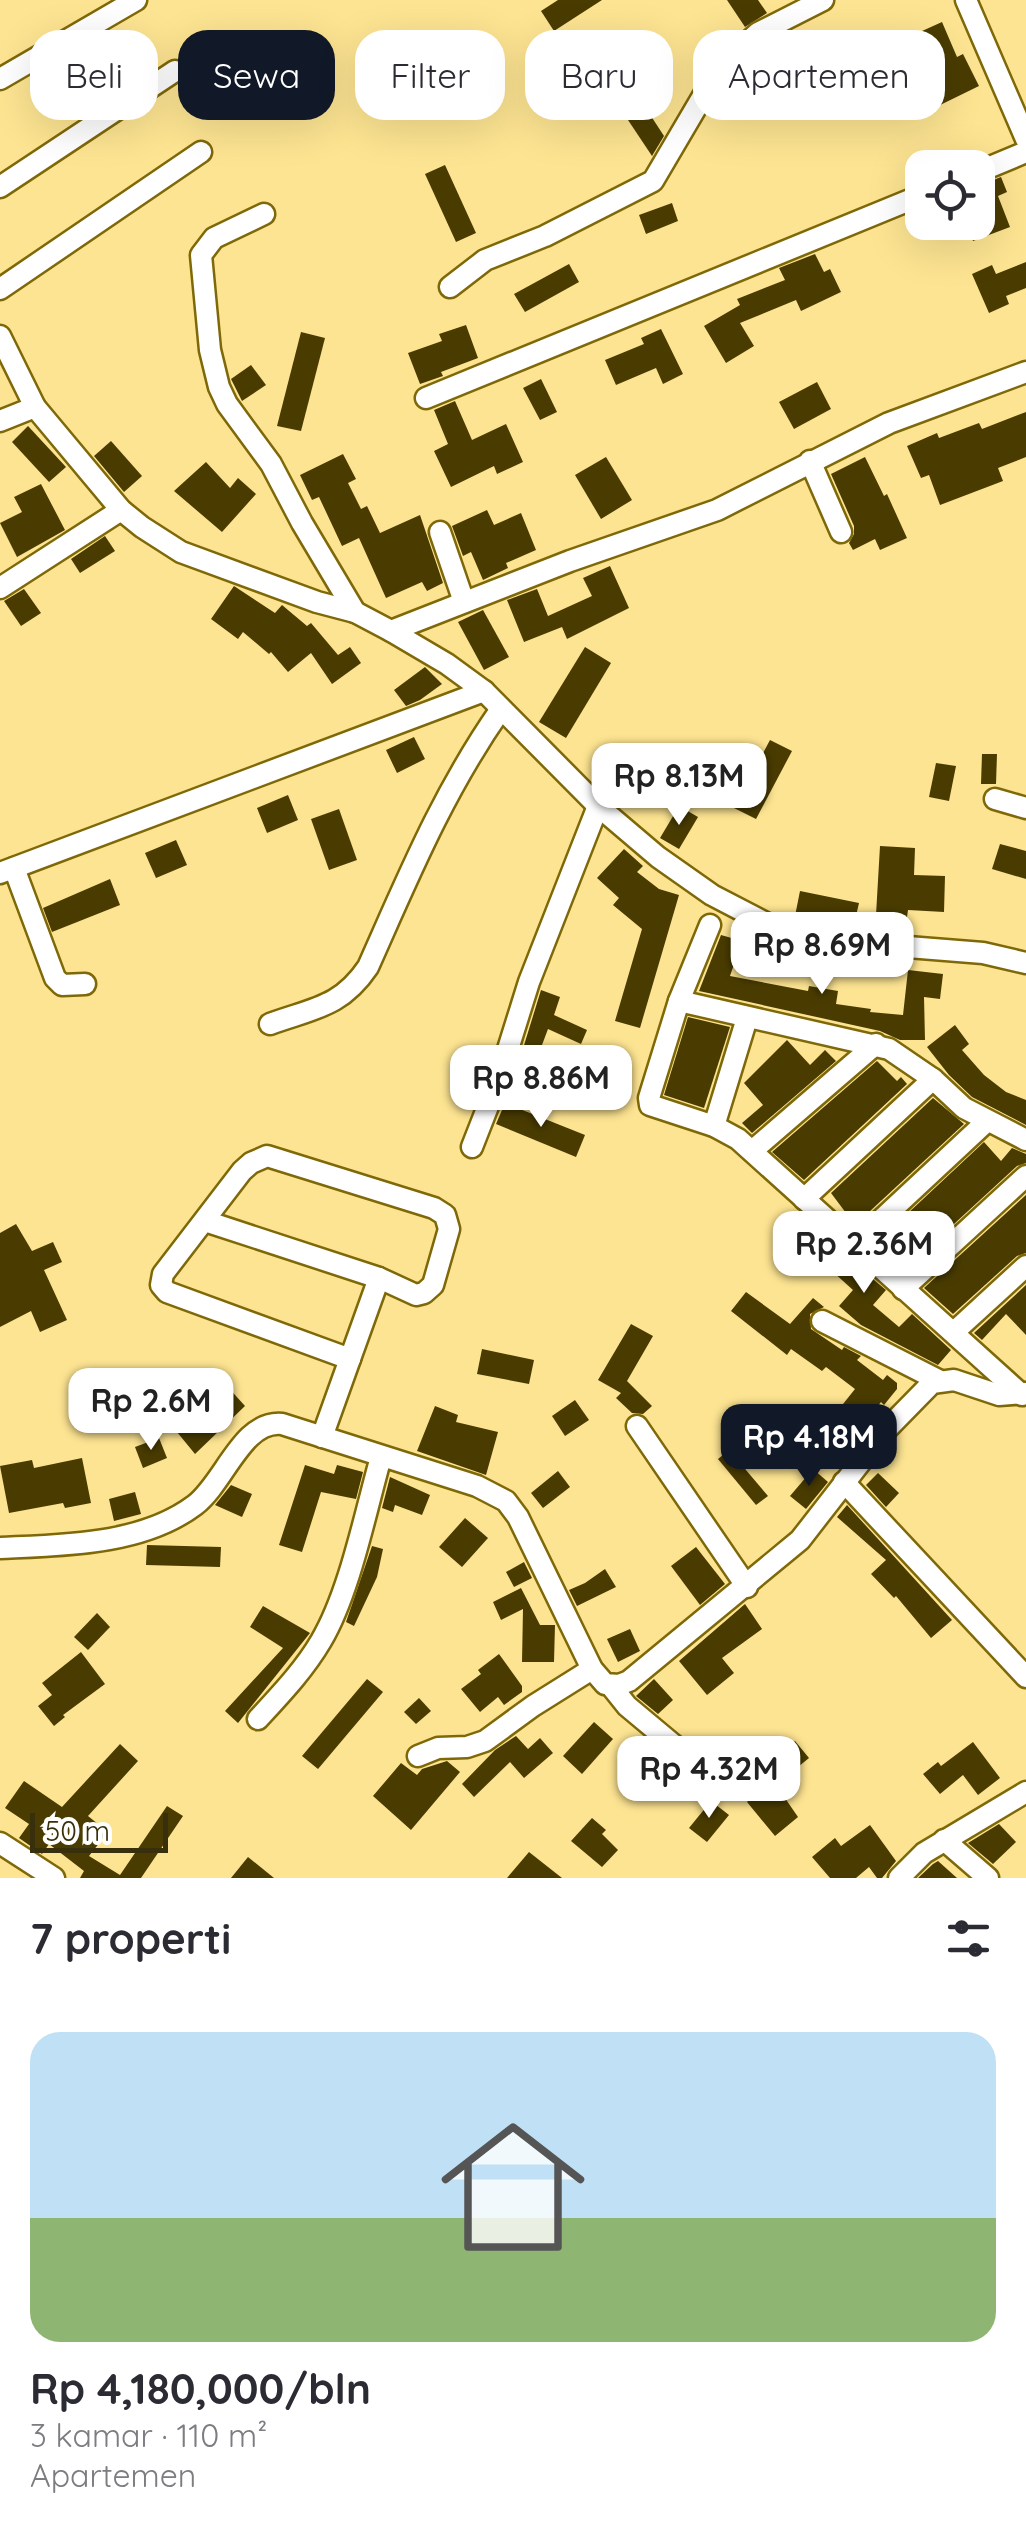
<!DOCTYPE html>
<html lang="id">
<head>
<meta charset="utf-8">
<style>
  body { margin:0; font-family:Quicksand,sans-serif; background:#f2f2f3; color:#2b2b33; height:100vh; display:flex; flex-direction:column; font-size:38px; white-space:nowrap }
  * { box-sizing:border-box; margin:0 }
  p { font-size:32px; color:#7c7c81 }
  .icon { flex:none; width:55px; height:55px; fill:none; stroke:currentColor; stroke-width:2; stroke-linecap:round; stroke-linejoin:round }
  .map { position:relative; height:1878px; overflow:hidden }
  .drawer { display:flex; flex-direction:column; background:#fff; flex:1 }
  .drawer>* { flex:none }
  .guide { position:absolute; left:30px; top:30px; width:968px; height:90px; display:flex; gap:20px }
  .fabs { position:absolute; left:905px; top:150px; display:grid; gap:20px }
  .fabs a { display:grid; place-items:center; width:90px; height:90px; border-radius:20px; background:#fff; box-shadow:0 10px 40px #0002; font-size:50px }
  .scale { position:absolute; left:30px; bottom:25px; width:138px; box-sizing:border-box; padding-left:10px; border:5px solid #382f0c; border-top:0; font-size:28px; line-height:35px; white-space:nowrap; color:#382f0c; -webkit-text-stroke:8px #fff; paint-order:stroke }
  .price { position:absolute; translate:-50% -85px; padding:0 22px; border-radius:20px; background:#fff; color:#222; font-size:32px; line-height:65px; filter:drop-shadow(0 2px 5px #0008) }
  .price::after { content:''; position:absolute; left:50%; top:60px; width:30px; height:22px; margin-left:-15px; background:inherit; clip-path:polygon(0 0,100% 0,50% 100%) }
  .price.on { background:#111827; color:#fff }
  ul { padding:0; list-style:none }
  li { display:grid; align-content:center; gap:20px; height:530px; padding:0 30px }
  li span { display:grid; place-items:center; height:310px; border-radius:30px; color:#555 }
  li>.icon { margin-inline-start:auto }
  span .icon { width:180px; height:180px; fill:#fffc; stroke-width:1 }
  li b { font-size:42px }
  h2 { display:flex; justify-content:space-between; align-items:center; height:120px; padding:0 30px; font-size:42px }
  .chip { padding:0 35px; border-radius:30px; background:#fff; box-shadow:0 10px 40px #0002; font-size:35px; line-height:90px }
  .chip.on { background:#111827; color:#fff }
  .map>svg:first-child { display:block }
</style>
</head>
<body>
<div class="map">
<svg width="1026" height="1878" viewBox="0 0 1026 1878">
  <rect width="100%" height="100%" fill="#fde492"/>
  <g fill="#4a3c00">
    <path d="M 558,0 L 602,0 L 554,31 L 541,11 Z"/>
    <path d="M 727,0 L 758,0 L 767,13 L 745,27 Z"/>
    <path d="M 942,22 L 957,57 L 963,54 L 979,86 L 934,108 L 902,40 Z"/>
    <path d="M 249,35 L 260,58 L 230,72 L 219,50 Z"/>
    <path d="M 825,56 L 834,77 L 811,87 L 813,93 L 789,104 L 778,80 Z"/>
    <path d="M 632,87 L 664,136 L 652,156 L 614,99 Z"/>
    <path d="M 445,165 L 476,233 L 456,242 L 425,174 Z"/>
    <path d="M 1001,177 L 1007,192 L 998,196 L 1010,227 L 973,241 L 966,222 L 978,222 L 978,186 Z"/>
    <path d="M 672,203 L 678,221 L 646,234 L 639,215 Z"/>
    <path d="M 815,254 L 824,272 L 830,269 L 841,292 L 801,311 L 796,300 L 740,323 L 754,346 L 726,363 L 704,326 L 740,305 L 737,299 L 785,280 L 779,268 Z"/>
    <path d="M 1026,262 L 1026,288 L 1006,296 L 1009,304 L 989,313 L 972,274 L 992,265 L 996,274 Z"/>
    <path d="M 569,264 L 579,282 L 525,312 L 514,294 Z"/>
    <path d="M 466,325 L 478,358 L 441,372 L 443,376 L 420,384 L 408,353 L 442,341 L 439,334 Z"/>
    <path d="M 661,329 L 683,374 L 663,384 L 656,368 L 616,385 L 605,360 L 644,344 L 641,338 Z"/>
    <path d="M 301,332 L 325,338 L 301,431 L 277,426 Z"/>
    <path d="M 251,365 L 266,385 L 242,401 L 231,379 Z"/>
    <path d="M 541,379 L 557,412 L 540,420 L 523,388 Z"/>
    <path d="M 817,382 L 831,409 L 794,429 L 779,402 Z"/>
    <path d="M 455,401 L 472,440 L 506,424 L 523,462 L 497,474 L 494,466 L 451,487 L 434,451 L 448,444 L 434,410 Z"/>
    <path d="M 1026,412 L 1026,457 L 998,468 L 1003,481 L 940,505 L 929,475 L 921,478 L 907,446 L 937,433 L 939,438 L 979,423 L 982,429 Z"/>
    <path d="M 28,426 L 66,467 L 49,482 L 12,442 Z"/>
    <path d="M 111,441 L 142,476 L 124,492 L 94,456 Z"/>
    <path d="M 343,454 L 356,479 L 348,483 L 361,509 L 367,506 L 380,533 L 420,515 L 443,583 L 427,591 L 422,582 L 386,598 L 359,538 L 342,546 L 319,497 L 312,500 L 300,475 Z"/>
    <path d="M 606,457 L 632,500 L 601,519 L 575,475 Z"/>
    <path d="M 865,457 L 884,496 L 887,494 L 907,538 L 880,550 L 875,539 L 853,550 L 849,543 L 854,534 L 854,526 L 831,474 Z"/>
    <path d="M 206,462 L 230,488 L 238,478 L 256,494 L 222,532 L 174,491 Z"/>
    <path d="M 41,484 L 65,530 L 17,557 L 0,523 L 22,512 L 14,497 Z"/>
    <path d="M 487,510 L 494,525 L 521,513 L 536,550 L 506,563 L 508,568 L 483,580 L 471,552 L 463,556 L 452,526 Z"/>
    <path d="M 105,536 L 115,551 L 80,573 L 71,559 Z"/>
    <path d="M 610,566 L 629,608 L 567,639 L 562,627 L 524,642 L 507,600 L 537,589 L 548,616 L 592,596 L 583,578 Z"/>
    <path d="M 234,586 L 275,613 L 282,605 L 307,626 L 311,623 L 338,655 L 350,647 L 361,663 L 332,684 L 311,653 L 288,672 L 271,652 L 269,654 L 243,632 L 238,639 L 211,619 Z"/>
    <path d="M 24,589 L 41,613 L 21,626 L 4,601 Z"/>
    <path d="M 483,610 L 509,657 L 484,670 L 458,622 Z"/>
    <path d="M 585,647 L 611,663 L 566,738 L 539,722 Z"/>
    <path d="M 425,667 L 442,684 L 420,700 L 406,706 L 394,690 Z"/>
    <path d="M 414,737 L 425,759 L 397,773 L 386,750 Z"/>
    <path d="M 770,740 L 792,751 L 756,819 L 734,808 Z"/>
    <path d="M 982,754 L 997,754 L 996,784 L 981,784 Z"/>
    <path d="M 936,763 L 956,766 L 949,801 L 929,797 Z"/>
    <path d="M 288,795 L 298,820 L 267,833 L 257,808 Z"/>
    <path d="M 679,806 L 698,817 L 679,849 L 660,838 Z"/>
    <path d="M 339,809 L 357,860 L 329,870 L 311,819 Z"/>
    <path d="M 176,840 L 187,865 L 156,878 L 145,853 Z"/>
    <path d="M 1000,844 L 1026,851 L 1026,879 L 992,869 Z"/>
    <path d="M 880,846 L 915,848 L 914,875 L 945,876 L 944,912 L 908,910 L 907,917 L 876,915 Z"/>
    <path d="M 624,849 L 643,866 L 637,872 L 659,889 L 679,895 L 640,1028 L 615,1021 L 642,929 L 613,905 L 619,898 L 597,878 Z"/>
    <path d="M 110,879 L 120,905 L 52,932 L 43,908 Z"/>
    <path d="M 800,891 L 859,903 L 853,929 L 794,921 Z"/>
    <path d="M 721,935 L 742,941 L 730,976 L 808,991 L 809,986 L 838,991 L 836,1004 L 871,1009 L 870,1012 L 903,1015 L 908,970 L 943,974 L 940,999 L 924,997 L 925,1040 L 900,1040 L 880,1031 L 699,991 Z"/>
    <path d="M 541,990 L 560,997 L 554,1015 L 587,1030 L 581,1044 L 548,1029 L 536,1061 L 521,1055 Z"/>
    <path d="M 688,1017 L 730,1027 L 704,1108 L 664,1095 Z"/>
    <path d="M 955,1025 L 969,1044 L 962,1050 L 984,1075 L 1006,1092 L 1026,1100 L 1026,1125 L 972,1097 L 949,1075 L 927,1047 Z"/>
    <path d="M 787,1040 L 810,1065 L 825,1050 L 836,1061 L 752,1133 L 742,1123 L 763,1105 L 744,1083 Z"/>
    <path d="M 877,1061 L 897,1081 L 901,1077 L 907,1084 L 804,1180 L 772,1152 Z"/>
    <path d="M 933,1098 L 964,1124 L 855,1225 L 831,1193 Z"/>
    <path d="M 505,1103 L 585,1135 L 576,1157 L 496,1124 Z"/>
    <path d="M 984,1142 L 1001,1161 L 1012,1148 L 1026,1154 L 1026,1163 L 1017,1166 L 904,1270 L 875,1244 Z"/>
    <path d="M 1026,1195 L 1026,1253 L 1017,1256 L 953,1314 L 924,1288 Z"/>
    <path d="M 804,1220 L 835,1245 L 831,1250 L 863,1278 L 867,1274 L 886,1290 L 873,1305 L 899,1327 L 912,1314 L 951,1350 L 938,1365 L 861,1325 L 839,1306 L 853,1290 L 822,1262 L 815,1272 L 783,1247 Z"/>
    <path d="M 16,1224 L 32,1251 L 53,1242 L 62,1262 L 44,1270 L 67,1320 L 40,1332 L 31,1311 L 0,1327 L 0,1233 Z"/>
    <path d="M 1026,1285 L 1026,1335 L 1006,1314 L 982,1340 L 974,1333 Z"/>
    <path d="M 746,1292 L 790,1324 L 813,1298 L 824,1307 L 810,1314 L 811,1329 L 842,1350 L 844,1347 L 861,1356 L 857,1360 L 883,1380 L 887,1375 L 897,1383 L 897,1389 L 884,1405 L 881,1402 L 850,1442 L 827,1424 L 855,1389 L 826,1367 L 822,1371 L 791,1349 L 787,1355 L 731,1311 Z"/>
    <path d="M 631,1324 L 653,1336 L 627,1381 L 652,1406 L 643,1414 L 632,1413 L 616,1398 L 621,1393 L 598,1380 Z"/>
    <path d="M 482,1349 L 534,1360 L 529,1384 L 477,1374 Z"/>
    <path d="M 226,1385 L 245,1406 L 195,1454 L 177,1432 L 207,1408 L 204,1405 Z"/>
    <path d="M 575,1400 L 589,1420 L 565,1436 L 552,1416 Z"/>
    <path d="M 435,1406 L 458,1415 L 456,1422 L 498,1432 L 486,1475 L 417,1451 Z"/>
    <path d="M 159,1438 L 167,1458 L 143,1468 L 135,1447 Z"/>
    <path d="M 729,1450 L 768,1496 L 756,1505 L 718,1459 Z"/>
    <path d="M 82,1458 L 91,1503 L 65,1508 L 63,1503 L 9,1513 L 0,1466 L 32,1460 L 34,1468 Z"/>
    <path d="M 305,1465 L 334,1474 L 337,1465 L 363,1472 L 356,1499 L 321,1492 L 302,1552 L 279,1545 Z"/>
    <path d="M 813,1469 L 828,1482 L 806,1509 L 790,1496 Z"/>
    <path d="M 558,1471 L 570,1487 L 543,1508 L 531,1493 Z"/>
    <path d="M 878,1473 L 899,1493 L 886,1507 L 866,1485 Z"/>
    <path d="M 390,1477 L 430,1495 L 422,1515 L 395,1505 L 393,1512 L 382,1508 Z"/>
    <path d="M 231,1485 L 252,1494 L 242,1517 L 215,1505 Z"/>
    <path d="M 135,1492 L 141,1514 L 114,1521 L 109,1499 Z"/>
    <path d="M 847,1505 L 952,1620 L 931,1638 L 896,1596 L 894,1598 L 871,1574 L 886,1560 L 837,1517 Z"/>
    <path d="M 465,1518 L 488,1538 L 462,1567 L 439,1547 Z"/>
    <path d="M 147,1545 L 221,1547 L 220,1567 L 146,1565 Z"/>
    <path d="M 372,1546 L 383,1549 L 377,1577 L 354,1626 L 346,1622 Z"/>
    <path d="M 696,1547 L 725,1584 L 700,1605 L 671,1566 Z"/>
    <path d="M 524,1562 L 532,1578 L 514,1587 L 506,1572 Z"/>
    <path d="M 605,1569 L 616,1587 L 577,1606 L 569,1590 L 585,1583 Z"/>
    <path d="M 521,1588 L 540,1625 L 555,1625 L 554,1662 L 522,1662 L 523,1609 L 501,1620 L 493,1602 Z"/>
    <path d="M 745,1604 L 762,1629 L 722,1658 L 734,1673 L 707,1695 L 679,1661 Z"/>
    <path d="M 263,1606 L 310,1633 L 238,1723 L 225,1711 L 283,1648 L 250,1627 Z"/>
    <path d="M 97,1613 L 110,1627 L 88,1650 L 74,1637 Z"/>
    <path d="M 630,1629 L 640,1651 L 618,1662 L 607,1639 Z"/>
    <path d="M 81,1652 L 105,1684 L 63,1715 L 65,1717 L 54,1726 L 38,1706 L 52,1695 L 42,1683 Z"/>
    <path d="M 499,1654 L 522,1686 L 522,1692 L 504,1705 L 498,1697 L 480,1712 L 461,1689 L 481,1674 L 478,1670 Z"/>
    <path d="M 367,1679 L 383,1692 L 318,1769 L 302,1756 Z"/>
    <path d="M 654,1679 L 673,1700 L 658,1714 L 636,1696 Z"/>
    <path d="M 419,1698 L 431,1711 L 416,1724 L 404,1712 Z"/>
    <path d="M 594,1722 L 613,1739 L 582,1774 L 563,1756 Z"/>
    <path d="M 516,1736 L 528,1749 L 540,1738 L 553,1753 L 524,1778 L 510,1762 L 474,1797 L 462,1784 L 495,1750 Z"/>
    <path d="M 795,1741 L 809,1758 L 776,1785 L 798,1817 L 775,1836 L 747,1802 L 749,1800 L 736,1783 Z"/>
    <path d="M 973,1742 L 1000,1778 L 978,1795 L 963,1775 L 940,1794 L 923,1774 L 938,1762 L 941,1766 Z"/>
    <path d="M 120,1744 L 138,1761 L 88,1816 L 108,1832 L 89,1856 L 120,1875 L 167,1806 L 183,1816 L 141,1878 L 80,1878 L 84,1871 L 49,1844 L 42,1854 L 19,1838 L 29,1824 L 5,1808 L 24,1781 L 62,1807 Z"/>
    <path d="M 447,1761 L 460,1772 L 411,1830 L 373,1796 L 401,1763 L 417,1775 L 422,1769 Z"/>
    <path d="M 711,1801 L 729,1815 L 707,1842 L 689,1828 Z"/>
    <path d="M 592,1818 L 606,1830 L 602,1834 L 618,1850 L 602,1867 L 571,1841 Z"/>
    <path d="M 999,1824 L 1016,1842 L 993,1864 L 968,1843 Z"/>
    <path d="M 870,1825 L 896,1861 L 882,1878 L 877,1878 L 869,1867 L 856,1878 L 830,1878 L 812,1857 L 835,1838 L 841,1846 Z"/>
    <path d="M 529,1852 L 562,1878 L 507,1878 Z"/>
    <path d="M 248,1857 L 274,1878 L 231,1878 Z"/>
    <path d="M 938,1861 L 957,1878 L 918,1878 L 933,1864 Z"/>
  </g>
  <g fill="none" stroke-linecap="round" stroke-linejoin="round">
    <defs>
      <g id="minor">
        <path d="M 966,0 L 1026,139"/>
        <path d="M 0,79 L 136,0"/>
        <path d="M 978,172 L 1026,152"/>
        <path d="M 0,187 L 175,71"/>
        <path d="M 264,214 L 214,238 L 201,255 L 210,350 L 219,387 L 227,404 L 271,464 L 302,523 L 355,612"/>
        <path d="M 450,287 L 485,260 L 545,236 L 653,181 L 720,67 L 758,33 L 823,0"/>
        <path d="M 0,289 L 201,152"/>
        <path d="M 0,336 L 35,407 L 121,510 L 142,527 L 181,552 L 317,602 L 355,612 L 391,631 L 570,561 L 717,510 L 889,423 L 1026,372"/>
        <path d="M 426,398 L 922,195"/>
        <path d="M 0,421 L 35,407"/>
        <path d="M 810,461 L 841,532"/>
        <path d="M 440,532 L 464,602"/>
        <path d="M 0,588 L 121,510"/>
        <path d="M 391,631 L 447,664 L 484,691 L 598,806 L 658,857 L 712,895 L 785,933 L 808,939 L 983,953 L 1026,963"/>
        <path d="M 995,799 L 1026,808"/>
        <path d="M 14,868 L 55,978 L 62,985 L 85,984"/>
        <path d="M 0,873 L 484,691"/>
        <path d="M 710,925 L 679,1001 L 649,1098 L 650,1105 L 714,1126 L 738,1139 L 1022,1395"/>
        <path d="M 679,1001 L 889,1049 L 933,1079 L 964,1108 L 1026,1140"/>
        <path d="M 270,1024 C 314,1008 341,1007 368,967 C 409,875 443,792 501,709"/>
        <path d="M 714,1126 L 747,1018"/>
        <path d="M 472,1147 L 499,1078 L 529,982 L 598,806"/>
        <path d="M 752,1151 L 876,1044"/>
        <path d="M 804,1199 L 933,1079"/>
        <path d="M 205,1221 L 379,1278 L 416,1295 L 424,1293 L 433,1285 L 449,1229 L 445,1215 L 434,1208 L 267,1156 L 251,1163 L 242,1171 L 163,1274 L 161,1285 L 167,1292 L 350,1359"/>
        <path d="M 854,1245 L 986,1122"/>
        <path d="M 903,1289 L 1026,1176"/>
        <path d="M 822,1321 L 938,1380"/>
        <path d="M 954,1332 L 1026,1266"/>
        <path d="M 637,1426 L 747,1587"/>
        <path d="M 322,1437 L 379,1278"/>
        <path d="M 844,1482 L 1026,1677"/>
        <path d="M 0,1548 C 64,1545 142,1545 195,1505 C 225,1482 242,1420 282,1424 L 477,1486 L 506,1501 L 518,1517 L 592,1669 L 605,1684 L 619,1685 L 629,1681 L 800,1540 L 884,1432 L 932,1383 L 954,1380 L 999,1395 L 1026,1393"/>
        <path d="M 611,1686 L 627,1706 L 712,1777"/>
        <path d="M 258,1719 C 281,1694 304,1670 321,1641 C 350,1592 365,1513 381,1457"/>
        <path d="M 418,1756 L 438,1748 L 467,1747 L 485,1741 L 533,1706 L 592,1669"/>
        <path d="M 944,1840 L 988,1878"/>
        <path d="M 0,1843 L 54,1878"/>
        <path d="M 899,1878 L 924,1853 L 1026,1792"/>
      </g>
    </defs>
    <use href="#minor" stroke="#7f6808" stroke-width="25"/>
    <use href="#minor" stroke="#fff" stroke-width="20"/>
  </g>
</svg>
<div class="fabs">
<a><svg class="icon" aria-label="locate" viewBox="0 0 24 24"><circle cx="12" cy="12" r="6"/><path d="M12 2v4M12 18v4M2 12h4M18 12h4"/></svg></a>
</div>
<div class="scale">50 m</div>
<b class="price" style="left:679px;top:828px">Rp 8.13M</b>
<b class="price" style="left:822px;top:997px">Rp 8.69M</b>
<b class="price" style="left:541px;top:1130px">Rp 8.86M</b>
<b class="price" style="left:864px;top:1296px">Rp 2.36M</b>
<b class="price" style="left:151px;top:1453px">Rp 2.6M</b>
<b class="price on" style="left:809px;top:1489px">Rp 4.18M</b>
<b class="price" style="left:709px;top:1821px">Rp 4.32M</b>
<div class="guide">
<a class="chip">Beli</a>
<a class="chip on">Sewa</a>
<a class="chip">Filter</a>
<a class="chip">Baru</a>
<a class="chip">Apartemen</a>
</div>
</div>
<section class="drawer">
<h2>7 properti<svg class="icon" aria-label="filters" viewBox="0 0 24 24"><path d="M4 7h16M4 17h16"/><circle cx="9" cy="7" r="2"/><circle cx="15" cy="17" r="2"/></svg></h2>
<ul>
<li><span style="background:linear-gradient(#bfe0f5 60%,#8fb573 0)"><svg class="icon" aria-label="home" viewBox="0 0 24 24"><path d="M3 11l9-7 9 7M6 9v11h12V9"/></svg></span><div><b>Rp 4,180,000/bln</b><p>3 kamar · 110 m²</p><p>Apartemen</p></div></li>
</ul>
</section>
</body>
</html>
